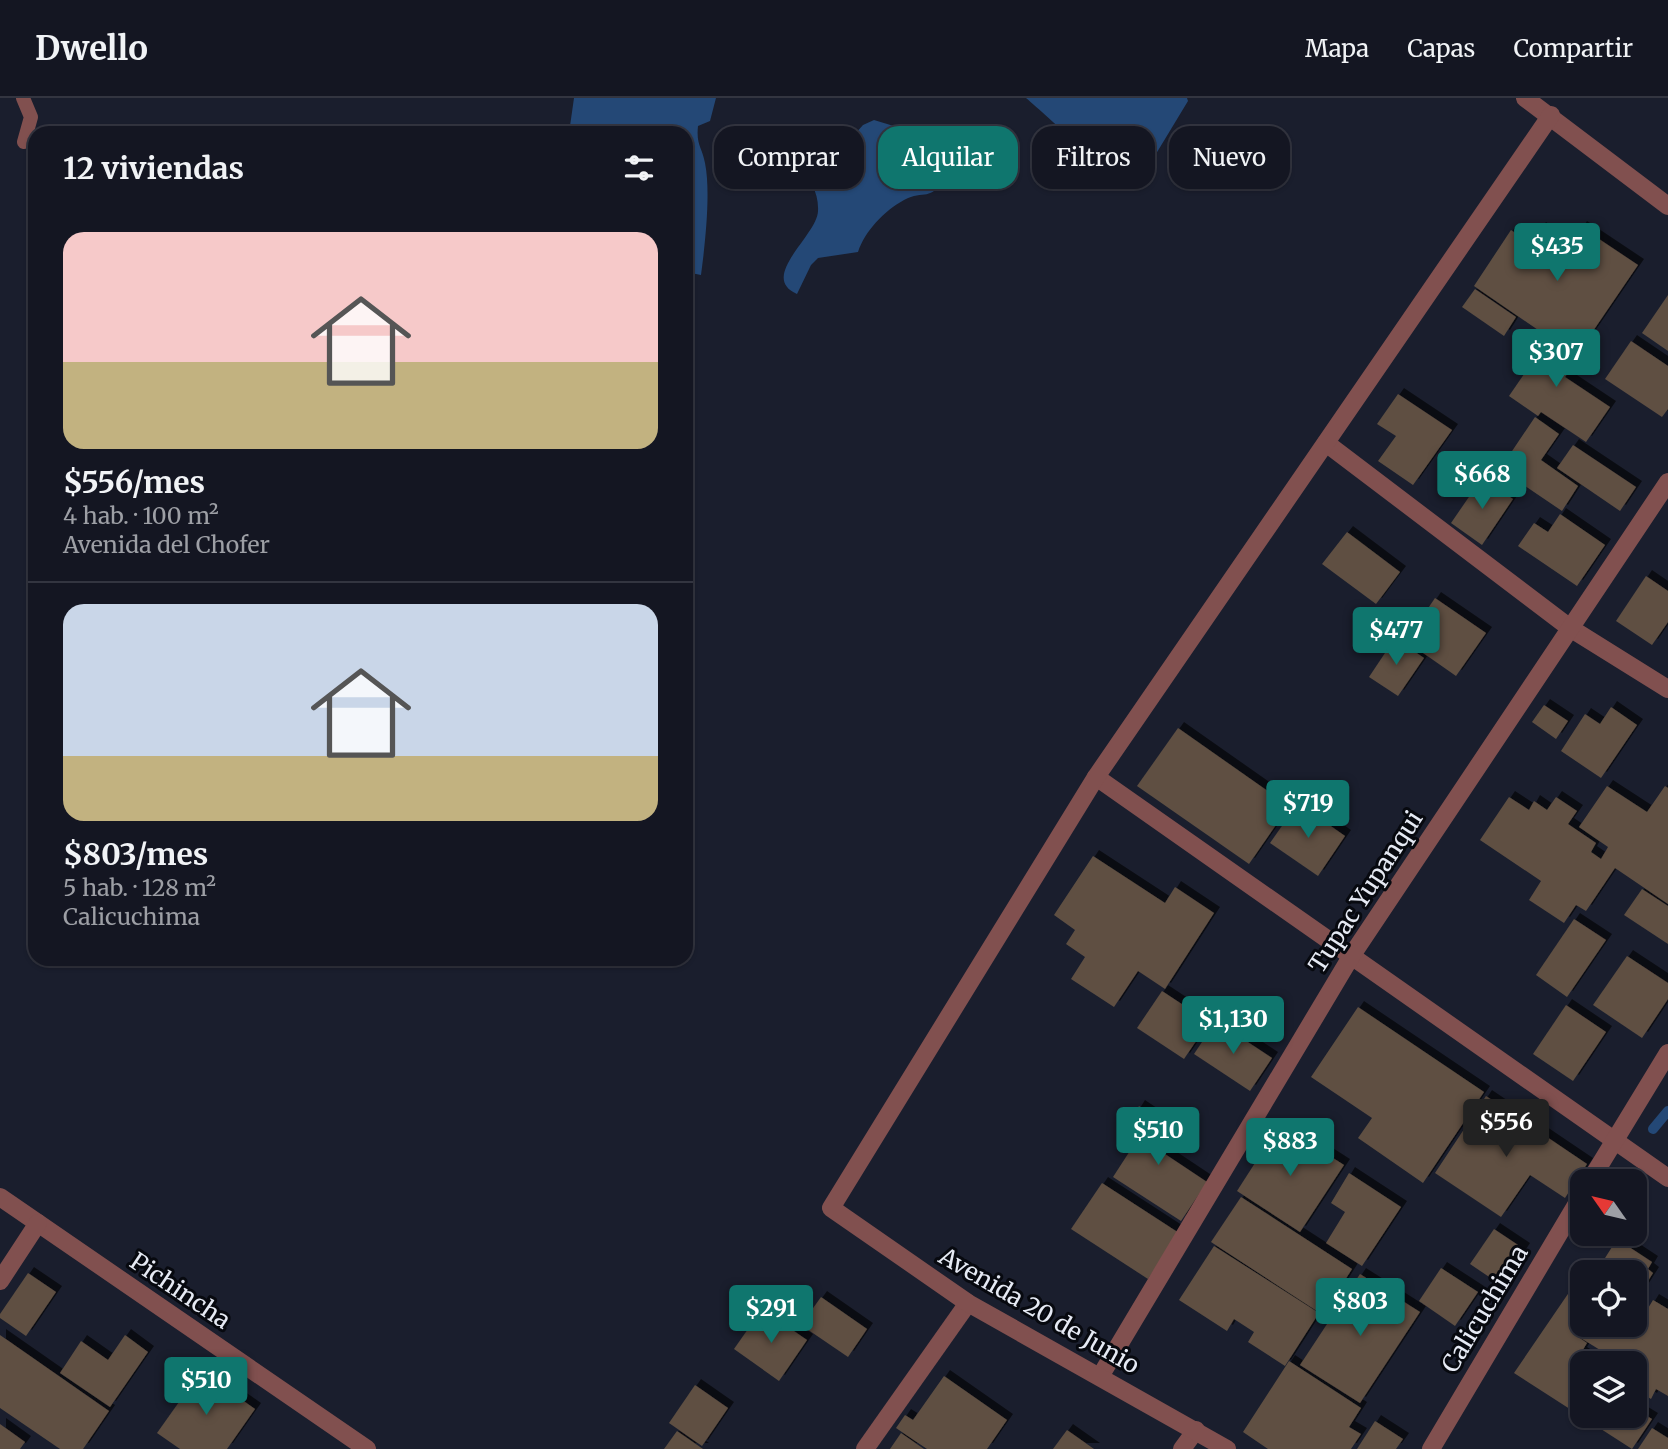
<!DOCTYPE html>
<html lang="es">
<head>
<meta charset="utf-8">
<style>
  body { margin:0; font-family:Merriweather,serif; background:#21232f; color:#f1f3f6; height:100vh; display:flex; flex-direction:column; font-size:26px; white-space:nowrap }
  * { box-sizing:border-box; margin:0 }
  p { font-size:23px; color:#9d9fa5 }
  .icon { flex:none; width:38px; height:38px; fill:none; stroke:currentColor; stroke-width:2; stroke-linecap:round; stroke-linejoin:round }
  .map { position:relative; flex:1; overflow:hidden }
  .side { position:absolute; left:28px; top:28px; width:665px; height:840px; display:flex; flex-direction:column; background:#141622; border-radius:21px; box-shadow:0 2px 5px #0004,0 0 0 2px #333540 }
  .side>* { flex:none }
  .top-card { position:absolute; left:714px; top:28px; width:665px; height:63px; display:flex; gap:14px }
  .needle { width:46px; rotate:304deg }
  .controls { position:absolute; left:1570px; top:1071px; display:grid; gap:14px }
  .controls a { display:grid; place-items:center; width:77px; height:77px; border-radius:14px; background:#141622; box-shadow:0 2px 5px #0004,0 0 0 2px #333540; font-size:35px }
  .price { position:absolute; translate:-50% -60px; padding:0 16px; border-radius:7px; background:#0f766e; color:#fff; font-size:23px; line-height:46px; filter:drop-shadow(0 2px 4px #0008) }
  .price::after { content:''; position:absolute; left:50%; top:42px; width:21px; height:16px; margin-left:-10px; background:inherit; clip-path:polygon(0 0,100% 0,50% 100%) }
  .price.selected { background:#222; color:#fff }
  ul { padding:0; list-style:none }
  li { display:grid; align-content:center; gap:14px; height:371px; padding:0 35px }
  li+li { border-top:2px solid #333540 }
  li span { display:grid; place-items:center; height:217px; border-radius:21px; color:#555 }
  li>.icon { margin-inline-start:auto }
  span .icon { width:126px; height:126px; fill:#fffc; stroke-width:1 }
  li b { font-size:30px }
  h2 { display:flex; justify-content:space-between; align-items:center; height:84px; padding:0 35px; font-size:30px }
  .chip { padding:0 24px; border-radius:21px; background:#141622; box-shadow:0 2px 5px #0004,0 0 0 2px #333540; font-size:24px; line-height:63px }
  .chip.selected { background:#0f766e; color:#fff }
  header { display:flex; align-items:center; gap:42px; box-sizing:border-box; height:98px; padding:0 35px; background:#141622; border-bottom:2px solid #333540 }
  header strong { font-size:33px }
  nav { display:flex; gap:38px; margin-inline-start:auto; font-size:24px }
  .map>svg:first-child { display:block }
</style>
</head>
<body>
<header>
<strong>Dwello</strong>
<nav><a>Mapa</a><a>Capas</a><a>Compartir</a></nav>
</header>
<div class="map">
<svg width="1668" height="1351" viewBox="0 0 1668 1351">
  <defs>
    <filter id="shadow"><feDropShadow dx="6" dy="-6" stdDeviation="0" flood-color="#0009"/></filter>
  </defs>
  <rect width="100%" height="100%" fill="#1a1e2d"/>
  <g fill="#244876">
    <path d="M 574,0 L 716,0 L 710,23 L 698,28 C 696,47 702,49 705,65 C 711,94 705,147 701,177 L 686,174 L 686,35 L 569,35 Z"/>
    <path d="M 1026,0 L 1187,0 L 1188,3 L 1142,79 C 1113,84 1049,19 1026,0 Z"/>
    <path d="M 874,22 L 897,29 L 917,68 L 925,74 L 942,75 L 944,79 C 931,105 924,91 904,102 C 884,113 865,133 858,154 L 818,160 L 811,167 L 797,196 C 758,179 817,138 818,113 C 819,94 810,83 800,68 L 800,58 L 813,35 L 846,38 L 855,36 L 863,27 Z"/>
  </g>
  <g fill="none" stroke-linecap="round" stroke-linejoin="round">
    <path stroke="#244876" stroke-width="10" d="M 1653,1031 L 1668,1013"/>
  </g>
  <g fill="#5e4f42" filter="url(#shadow)">
    <path d="M 1581,129 L 1638,167 L 1576,258 L 1474,188 L 1511,132 L 1529,145 L 1540,130 L 1568,149 Z"/>
    <path d="M 1475,191 L 1516,219 L 1504,238 L 1462,209 Z"/>
    <path d="M 1668,197 L 1668,253 L 1642,235 Z"/>
    <path d="M 1534,233 L 1577,262 L 1565,279 L 1610,309 L 1586,344 L 1541,314 L 1538,318 L 1509,298 L 1531,266 L 1518,257 Z"/>
    <path d="M 1631,243 L 1668,268 L 1668,311 L 1662,319 L 1605,281 Z"/>
    <path d="M 1398,296 L 1452,332 L 1413,387 L 1378,363 L 1396,338 L 1377,326 Z"/>
    <path d="M 1535,319 L 1559,336 L 1541,362 L 1578,388 L 1562,413 L 1500,371 Z"/>
    <path d="M 1573,347 L 1636,389 L 1620,413 L 1557,370 Z"/>
    <path d="M 1482,380 L 1513,401 L 1482,447 L 1451,425 Z"/>
    <path d="M 1560,416 L 1605,447 L 1577,488 L 1518,448 L 1534,425 L 1548,434 Z"/>
    <path d="M 1347,434 L 1400,474 L 1376,506 L 1322,466 Z"/>
    <path d="M 1646,478 L 1668,493 L 1668,524 L 1652,547 L 1616,523 Z"/>
    <path d="M 1435,500 L 1486,535 L 1456,578 L 1406,543 Z"/>
    <path d="M 1395,540 L 1424,560 L 1398,598 L 1369,579 Z"/>
    <path d="M 1544,607 L 1568,623 L 1556,641 L 1532,624 Z"/>
    <path d="M 1611,609 L 1637,627 L 1601,680 L 1561,653 L 1585,616 L 1600,626 Z"/>
    <path d="M 1178,630 L 1289,708 L 1249,766 L 1137,688 Z"/>
    <path d="M 1607,688 L 1647,714 L 1665,688 L 1668,690 L 1668,806 L 1615,770 L 1586,813 L 1576,807 L 1564,825 L 1529,802 L 1541,783 L 1480,742 L 1509,699 L 1529,712 L 1534,703 L 1547,712 L 1556,699 L 1577,713 L 1568,726 L 1596,745 L 1591,754 L 1601,761 L 1608,749 L 1579,729 Z"/>
    <path d="M 1298,705 L 1345,738 L 1318,778 L 1270,745 Z"/>
    <path d="M 1093,758 L 1165,805 L 1175,789 L 1214,815 L 1165,891 L 1138,873 L 1114,909 L 1071,881 L 1085,859 L 1066,846 L 1075,832 L 1054,817 Z"/>
    <path d="M 1642,791 L 1668,808 L 1668,846 L 1624,817 Z"/>
    <path d="M 1574,821 L 1606,842 L 1567,899 L 1536,877 Z"/>
    <path d="M 1627,858 L 1668,885 L 1668,901 L 1642,940 L 1593,907 Z"/>
    <path d="M 1162,893 L 1209,924 L 1184,961 L 1137,930 Z"/>
    <path d="M 1566,907 L 1606,934 L 1573,983 L 1533,956 Z"/>
    <path d="M 1358,909 L 1484,994 L 1423,1085 L 1358,1040 L 1372,1020 L 1311,979 Z"/>
    <path d="M 1216,923 L 1272,960 L 1250,993 L 1194,956 Z"/>
    <path d="M 1486,998 L 1587,1066 L 1565,1100 L 1530,1077 L 1501,1119 L 1435,1075 Z"/>
    <path d="M 1139,1008 L 1179,1035 L 1165,1056 L 1207,1084 L 1181,1123 L 1113,1079 L 1137,1042 L 1124,1032 Z"/>
    <path d="M 1280,1026 L 1344,1067 L 1300,1134 L 1237,1093 Z"/>
    <path d="M 1349,1075 L 1401,1109 L 1362,1168 L 1326,1145 L 1345,1114 L 1331,1105 Z"/>
    <path d="M 1102,1085 L 1179,1135 L 1148,1181 L 1071,1131 Z"/>
    <path d="M 1241,1099 L 1352,1171 L 1323,1217 L 1211,1144 Z"/>
    <path d="M 1494,1131 L 1524,1151 L 1501,1187 L 1470,1166 Z"/>
    <path d="M 1617,1141 L 1652,1164 L 1648,1171 L 1653,1175 L 1641,1194 L 1634,1190 L 1634,1174 L 1609,1174 L 1600,1168 Z"/>
    <path d="M 1214,1148 L 1319,1215 L 1285,1268 L 1248,1244 L 1254,1234 L 1234,1221 L 1227,1233 L 1179,1202 Z"/>
    <path d="M 1441,1170 L 1478,1194 L 1455,1228 L 1419,1203 Z"/>
    <path d="M 28,1175 L 56,1194 L 26,1238 L 0,1220 L 0,1216 Z"/>
    <path d="M 1360,1176 L 1420,1214 L 1360,1305 L 1300,1267 Z"/>
    <path d="M 1572,1190 L 1582,1196 L 1582,1227 L 1630,1227 L 1636,1230 L 1653,1202 L 1668,1211 L 1668,1298 L 1656,1291 L 1651,1301 L 1634,1290 L 1634,1265 L 1621,1265 L 1571,1234 L 1587,1245 L 1581,1255 L 1597,1265 L 1582,1265 L 1582,1318 L 1634,1318 L 1634,1310 L 1652,1321 L 1632,1351 L 1514,1275 Z"/>
    <path d="M 821,1199 L 867,1231 L 848,1259 L 801,1227 Z"/>
    <path d="M 762,1211 L 807,1242 L 779,1283 L 734,1251 Z"/>
    <path d="M 0,1237 L 109,1313 L 83,1351 L 60,1351 L 0,1310 Z"/>
    <path d="M 125,1237 L 148,1254 L 110,1309 L 60,1275 L 81,1243 L 108,1262 Z"/>
    <path d="M 1289,1263 L 1361,1310 L 1349,1329 L 1361,1336 L 1351,1351 L 1268,1351 L 1243,1334 Z"/>
    <path d="M 201,1273 L 255,1311 L 227,1351 L 180,1351 L 157,1335 Z"/>
    <path d="M 944,1278 L 1007,1322 L 987,1351 L 927,1351 L 896,1330 L 905,1317 L 913,1322 Z"/>
    <path d="M 695,1287 L 728,1310 L 702,1348 L 669,1325 Z"/>
    <path d="M 1375,1323 L 1403,1341 L 1396,1351 L 1357,1351 Z"/>
    <path d="M 0,1326 L 25,1344 L 20,1351 L 0,1351 Z"/>
    <path d="M 1652,1330 L 1668,1340 L 1668,1351 L 1638,1351 Z"/>
    <path d="M 1067,1332 L 1094,1351 L 1053,1351 Z"/>
    <path d="M 677,1333 L 703,1351 L 664,1351 Z"/>
    <path d="M 901,1335 L 924,1351 L 890,1351 Z"/>
  </g>
  <g fill="none" stroke-linecap="round" stroke-linejoin="round">
    <path stroke="#81504f" stroke-width="14" d="M 23,0 L 31,19 L 24,44"/>
    <g stroke="#81504f" stroke-width="18">
      <path d="M 1525,0 L 1668,108"/>
      <path d="M 1326,345 L 1570,530 L 1668,591"/>
      <path d="M 1096,679 L 1668,1080"/>
      <path d="M 1590,1083 L 1668,955"/>
      <path d="M 0,1099 L 367,1351"/>
      <path d="M 0,1183 L 38,1125"/>
      <path d="M 1101,1277 L 1352,857 L 1668,384"/>
      <path d="M 865,1351 L 968,1205"/>
      <path d="M 1182,1351 L 1196,1332"/>
      <path d="M 1227,1351 L 968,1205 L 831,1110 L 1096,679 L 1551,17"/>
      <path d="M 1431,1351 L 1582,1097"/>
    </g>
  </g>
  <g text-anchor="middle" stroke-width="6" stroke-linejoin="round" paint-order="stroke">
    <g font-size="24" fill="#e6eaf4" stroke="#07090f">
      <text transform="translate(1366 794) rotate(-57)" y="8">Tupac Yupanqui</text>
      <text transform="translate(180 1193) rotate(34)" y="8">Pichincha</text>
      <text transform="translate(1485 1211) rotate(-59)" y="8">Calicuchima</text>
      <text transform="translate(1039 1213) rotate(30)" y="8">Avenida 20 de Junio</text>
    </g>
  </g>
</svg>
<div class="controls">
<a><svg class="needle" viewBox="-14 -14 28 28"><path d="M0-13l5 13h-10z" fill="#e53935"/><path d="M0 13l5-13h-10z" fill="#9d9fa5"/></svg></a>
<a><svg class="icon" aria-label="locate" viewBox="0 0 24 24"><circle cx="12" cy="12" r="6"/><path d="M12 2v4M12 18v4M2 12h4M18 12h4"/></svg></a>
<a><svg class="icon" aria-label="layers" viewBox="0 0 24 24"><path d="M12 4l9 5-9 5-9-5zM3 14l9 5 9-5"/></svg></a>
</div>
<b class="price" style="left:1557px;top:185px">$435</b>
<b class="price" style="left:1556px;top:291px">$307</b>
<b class="price" style="left:1482px;top:413px">$668</b>
<b class="price" style="left:1396px;top:569px">$477</b>
<b class="price" style="left:1308px;top:742px">$719</b>
<b class="price" style="left:1233px;top:958px">$1,130</b>
<b class="price selected" style="left:1506px;top:1061px">$556</b>
<b class="price" style="left:1158px;top:1069px">$510</b>
<b class="price" style="left:1290px;top:1080px">$883</b>
<b class="price" style="left:1360px;top:1240px">$803</b>
<b class="price" style="left:771px;top:1247px">$291</b>
<b class="price" style="left:206px;top:1319px">$510</b>
<div class="top-card">
<a class="chip">Comprar</a>
<a class="chip selected">Alquilar</a>
<a class="chip">Filtros</a>
<a class="chip">Nuevo</a>
</div>
<section class="side">
<h2>12 viviendas<svg class="icon" aria-label="filters" viewBox="0 0 24 24"><path d="M4 7h16M4 17h16"/><circle cx="9" cy="7" r="2"/><circle cx="15" cy="17" r="2"/></svg></h2>
<ul>
<li><span style="background:linear-gradient(#f6c9c9 60%,#c2b280 0)"><svg class="icon" aria-label="home" viewBox="0 0 24 24"><path d="M3 11l9-7 9 7M6 9v11h12V9"/></svg></span><div><b>$556/mes</b><p>4 hab. · 100 m²</p><p>Avenida del Chofer</p></div></li>
<li><span style="background:linear-gradient(#c9d6e8 70%,#c2b280 0)"><svg class="icon" aria-label="home" viewBox="0 0 24 24"><path d="M3 11l9-7 9 7M6 9v11h12V9"/></svg></span><div><b>$803/mes</b><p>5 hab. · 128 m²</p><p>Calicuchima</p></div></li>
</ul>
</section>
</div>
</body>
</html>
